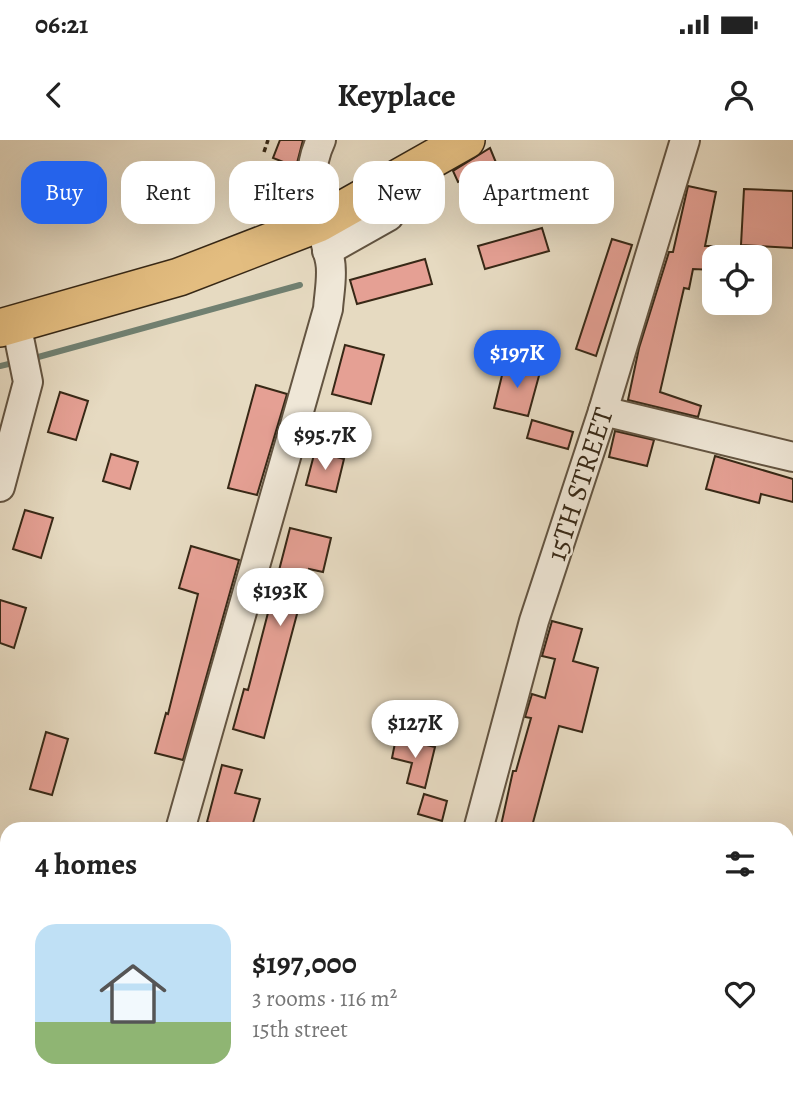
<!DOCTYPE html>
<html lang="en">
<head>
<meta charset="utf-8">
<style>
  body { margin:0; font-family:Alegreya,serif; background:#f6f6f6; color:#222; height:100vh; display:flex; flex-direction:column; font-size:26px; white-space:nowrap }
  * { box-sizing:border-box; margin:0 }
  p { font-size:23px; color:#767676 }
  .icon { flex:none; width:38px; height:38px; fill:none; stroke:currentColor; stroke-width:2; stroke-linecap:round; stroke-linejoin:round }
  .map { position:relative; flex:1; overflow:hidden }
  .side { position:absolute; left:0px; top:682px; width:794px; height:275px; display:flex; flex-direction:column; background:#fff; border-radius:21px 21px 0 0; box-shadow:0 7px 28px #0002 }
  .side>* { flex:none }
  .top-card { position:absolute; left:21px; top:21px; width:752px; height:63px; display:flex; gap:14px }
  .controls { position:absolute; left:702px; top:105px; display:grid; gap:14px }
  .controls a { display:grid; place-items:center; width:70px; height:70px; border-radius:14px; background:#fff; box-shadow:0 7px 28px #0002; font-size:35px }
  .price { position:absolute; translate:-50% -60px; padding:0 16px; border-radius:24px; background:#fff; color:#222; font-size:23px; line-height:46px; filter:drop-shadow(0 2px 4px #0008) }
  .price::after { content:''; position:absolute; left:50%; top:42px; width:21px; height:16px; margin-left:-10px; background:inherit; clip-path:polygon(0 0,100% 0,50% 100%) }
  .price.current { background:#2563eb; color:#fff }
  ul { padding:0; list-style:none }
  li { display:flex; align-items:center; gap:21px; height:175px; padding:0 35px }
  li span { display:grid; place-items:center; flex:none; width:196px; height:140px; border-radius:21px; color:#555 }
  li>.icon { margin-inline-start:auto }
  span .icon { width:84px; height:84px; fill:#fffc; stroke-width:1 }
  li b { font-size:30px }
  h2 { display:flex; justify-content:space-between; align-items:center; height:84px; padding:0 35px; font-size:30px }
  .pill { padding:0 24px; border-radius:21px; background:#fff; box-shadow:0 7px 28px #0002; font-size:24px; line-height:63px }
  .pill.current { background:#2563eb; color:#fff }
  .status { display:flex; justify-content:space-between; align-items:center; height:49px; padding:0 35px; background:#fff; direction:ltr }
  .status svg { height:19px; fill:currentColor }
  header { display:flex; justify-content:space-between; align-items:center; height:91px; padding:0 35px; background:#fff; font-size:32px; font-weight:700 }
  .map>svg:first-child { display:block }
</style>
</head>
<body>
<div class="status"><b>06:21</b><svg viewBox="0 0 49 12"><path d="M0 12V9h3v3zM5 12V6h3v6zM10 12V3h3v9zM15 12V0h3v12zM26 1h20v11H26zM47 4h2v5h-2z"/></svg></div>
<header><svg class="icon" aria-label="back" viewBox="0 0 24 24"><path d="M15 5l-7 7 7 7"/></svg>Keyplace<svg class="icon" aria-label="person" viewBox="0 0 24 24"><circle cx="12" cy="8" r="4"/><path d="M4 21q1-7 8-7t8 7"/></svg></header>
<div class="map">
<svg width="793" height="956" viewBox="0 0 793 956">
  <rect width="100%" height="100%" fill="#e6dac1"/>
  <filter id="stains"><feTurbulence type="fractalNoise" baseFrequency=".00286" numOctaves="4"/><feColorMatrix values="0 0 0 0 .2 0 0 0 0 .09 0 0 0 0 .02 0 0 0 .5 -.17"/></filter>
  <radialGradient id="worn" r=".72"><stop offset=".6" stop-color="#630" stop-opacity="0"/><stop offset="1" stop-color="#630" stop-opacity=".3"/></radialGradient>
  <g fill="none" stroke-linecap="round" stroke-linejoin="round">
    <g stroke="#718071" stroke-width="6">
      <path d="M 31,219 L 300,145"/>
      <path d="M 0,226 L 17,222"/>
    </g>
  </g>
  <g fill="#e5a094" stroke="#372816" stroke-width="2">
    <path d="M 280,0 L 303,0 L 296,27 L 273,18 Z"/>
    <path d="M 490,8 L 497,25 L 458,42 L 453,31 Z"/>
    <path d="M 688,46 L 716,52 L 705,106 L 714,106 L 714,130 L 693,129 L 689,149 L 684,148 L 660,252 L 701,266 L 698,277 L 628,260 L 639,208 L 669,112 L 673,112 Z"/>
    <path d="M 744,49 L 793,51 L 793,108 L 741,105 Z"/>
    <path d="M 542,88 L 549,111 L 485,129 L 478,106 Z"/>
    <path d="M 612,99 L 632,105 L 596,216 L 576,209 Z"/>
    <path d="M 425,119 L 432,144 L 357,164 L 350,140 Z"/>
    <path d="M 345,205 L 384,215 L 371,264 L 332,254 Z"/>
    <path d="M 505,223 L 540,232 L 528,276 L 494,268 Z"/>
    <path d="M 256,245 L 287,254 L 257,355 L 228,348 Z"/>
    <path d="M 60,252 L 88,261 L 76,300 L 48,292 Z"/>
    <path d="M 532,280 L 573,292 L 568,309 L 527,298 Z"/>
    <path d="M 615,291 L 654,300 L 647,326 L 609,317 Z"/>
    <path d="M 315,311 L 344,319 L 336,352 L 306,345 Z"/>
    <path d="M 111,314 L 138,322 L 130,349 L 103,341 Z"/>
    <path d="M 715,316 L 793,339 L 793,362 L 761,354 L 759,363 L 706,349 Z"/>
    <path d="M 25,370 L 53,378 L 41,418 L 13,409 Z"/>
    <path d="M 290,388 L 331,398 L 323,432 L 309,429 L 264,598 L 233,589 L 244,549 L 248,550 Z"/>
    <path d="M 191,406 L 239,420 L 183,620 L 155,613 L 166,573 L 168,574 L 198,454 L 179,448 Z"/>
    <path d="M 0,460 L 26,468 L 14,508 L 0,503 Z"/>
    <path d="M 552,481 L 582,489 L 573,521 L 598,528 L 582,592 L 559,586 L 531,690 L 500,690 L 513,631 L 516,631 L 531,578 L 525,577 L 532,554 L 545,558 L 555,519 L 542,516 Z"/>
    <path d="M 46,592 L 68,599 L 52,655 L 30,649 Z"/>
    <path d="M 396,598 L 435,607 L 425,648 L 407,643 L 412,623 L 392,618 Z"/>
    <path d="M 222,625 L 242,630 L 235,653 L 260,659 L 251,690 L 234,690 L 207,682 Z"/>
    <path d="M 424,654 L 447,661 L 442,681 L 418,674 Z"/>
  </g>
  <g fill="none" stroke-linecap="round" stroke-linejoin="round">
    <defs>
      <g id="minor">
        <path d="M 327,111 L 389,76 L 397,61 L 391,43"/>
        <path d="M 603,271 L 793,317"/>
        <path d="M 0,347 L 28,242 L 16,183"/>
        <path d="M 180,690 L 328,169 C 329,154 333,135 330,121 C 321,76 300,45 321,0"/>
        <path d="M 478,690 L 534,481 L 603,271 L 685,0"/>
        <path d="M 0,781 L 7,783"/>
        <path d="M 608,950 L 628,956"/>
        <path d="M 104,956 L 105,950"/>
        <path d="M 405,956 L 407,950"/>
      </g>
      <path id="major" d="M 0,188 L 179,137 L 319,83 L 466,0"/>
    </defs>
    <use href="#minor" stroke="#635441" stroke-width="32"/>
    <use href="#major" stroke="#372816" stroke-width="40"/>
    <path stroke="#372816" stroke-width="3.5" stroke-dasharray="5 3.5" stroke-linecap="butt" d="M 264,12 L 268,0"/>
    <use href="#minor" stroke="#efe7d7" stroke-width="28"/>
    <use href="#major" stroke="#e3bd80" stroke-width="37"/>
  </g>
  <g text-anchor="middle" stroke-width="5" stroke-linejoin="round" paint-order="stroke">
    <g font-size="28" fill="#372816" stroke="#efe7d7">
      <text transform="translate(579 344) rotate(-72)" y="10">15TH STREET</text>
    </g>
  </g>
  <rect width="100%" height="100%" filter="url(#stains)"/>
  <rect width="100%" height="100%" fill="url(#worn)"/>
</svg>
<div class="controls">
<a><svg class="icon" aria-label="locate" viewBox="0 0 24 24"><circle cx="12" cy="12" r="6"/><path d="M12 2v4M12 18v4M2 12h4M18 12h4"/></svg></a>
</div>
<b class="price current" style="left:517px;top:250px">$197K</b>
<b class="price" style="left:325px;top:332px">$95.7K</b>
<b class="price" style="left:280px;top:488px">$193K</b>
<b class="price" style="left:415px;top:620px">$127K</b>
<div class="top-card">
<a class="pill current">Buy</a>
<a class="pill">Rent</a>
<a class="pill">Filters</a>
<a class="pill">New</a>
<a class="pill">Apartment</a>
</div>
<section class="side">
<h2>4 homes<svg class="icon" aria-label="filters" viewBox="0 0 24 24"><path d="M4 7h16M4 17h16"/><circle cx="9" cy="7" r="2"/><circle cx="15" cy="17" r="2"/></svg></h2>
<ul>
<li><span style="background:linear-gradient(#bfe0f5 70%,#8fb573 0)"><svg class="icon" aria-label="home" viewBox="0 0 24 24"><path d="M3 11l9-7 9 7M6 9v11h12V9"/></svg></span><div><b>$197,000</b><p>3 rooms · 116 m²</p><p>15th street</p></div><svg class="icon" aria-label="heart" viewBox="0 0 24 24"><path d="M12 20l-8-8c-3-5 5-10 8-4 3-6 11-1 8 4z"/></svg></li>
</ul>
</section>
</div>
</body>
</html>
